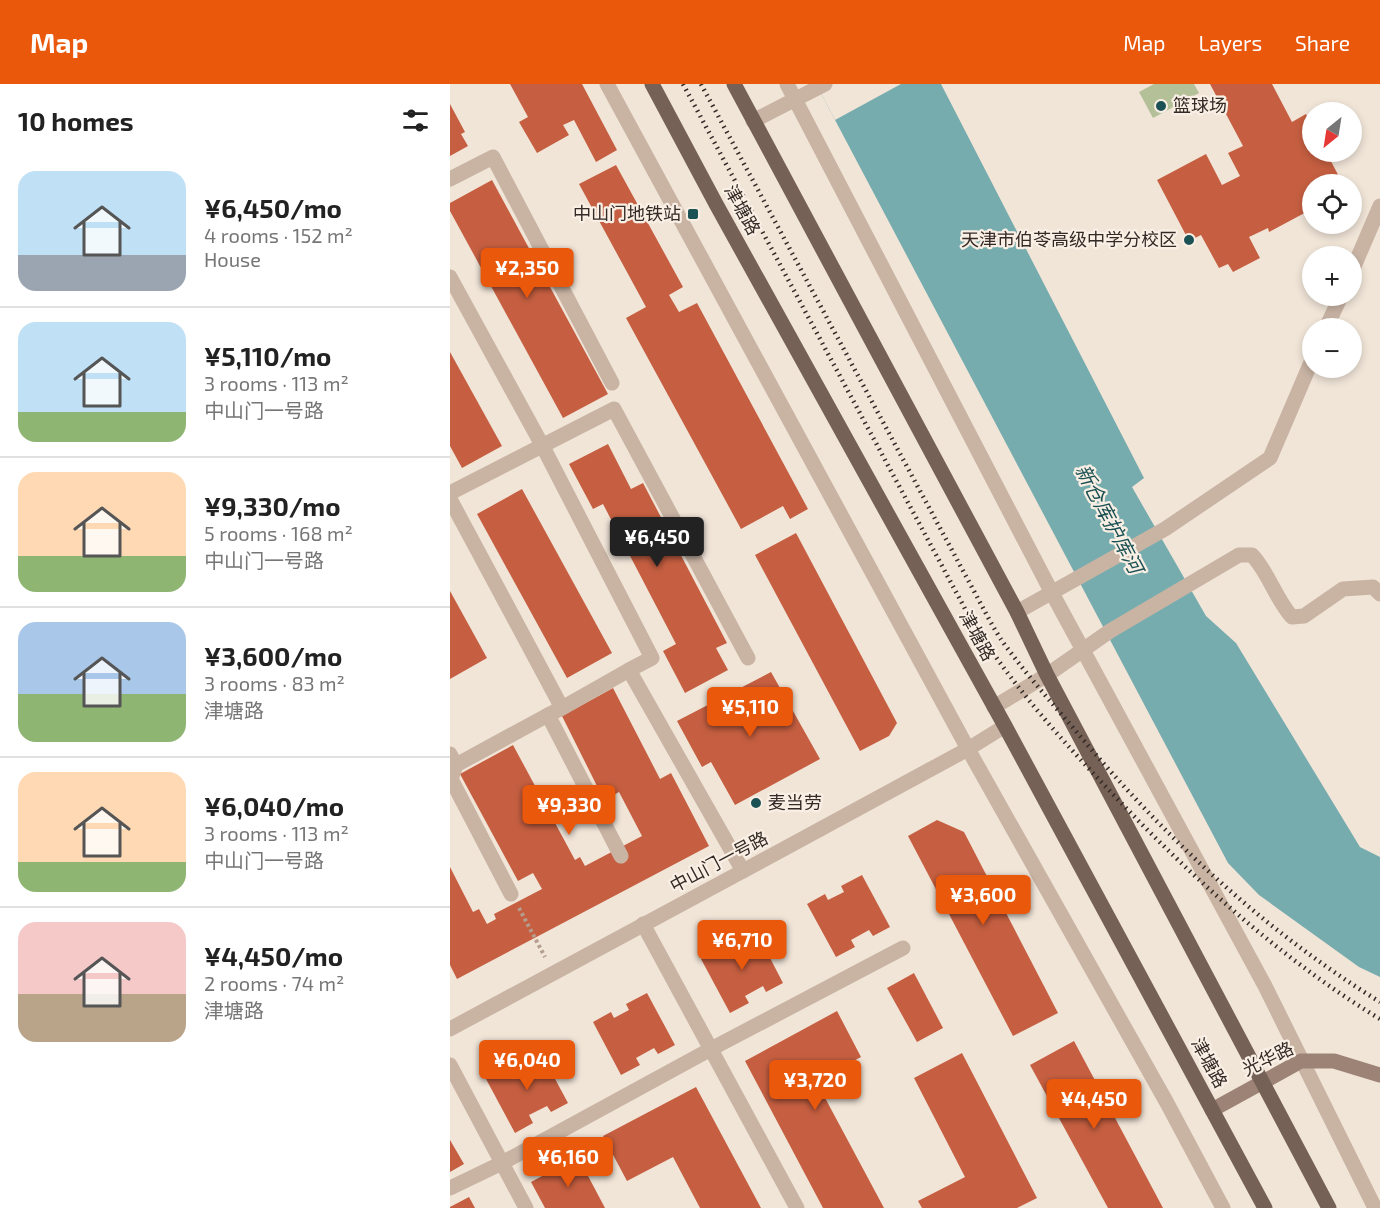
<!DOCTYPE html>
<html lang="en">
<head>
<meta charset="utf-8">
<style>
  body { margin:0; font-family:"Exo 2","Noto Sans SC",sans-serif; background:#f6f6f6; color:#222; height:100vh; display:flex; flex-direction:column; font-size:22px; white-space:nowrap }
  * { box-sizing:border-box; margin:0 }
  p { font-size:20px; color:#767676 }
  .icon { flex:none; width:33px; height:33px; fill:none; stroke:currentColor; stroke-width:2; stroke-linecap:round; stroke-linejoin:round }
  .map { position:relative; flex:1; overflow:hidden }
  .panel { display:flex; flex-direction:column; background:#fff; width:450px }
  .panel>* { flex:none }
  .needle { width:39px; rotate:210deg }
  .fabs { position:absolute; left:852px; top:18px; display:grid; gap:12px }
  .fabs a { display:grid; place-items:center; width:60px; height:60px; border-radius:50%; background:#fff; box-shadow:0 3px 9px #0003; font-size:30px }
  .price { position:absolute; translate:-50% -51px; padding:0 14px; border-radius:6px; background:#ea580c; color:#fff; font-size:20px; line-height:39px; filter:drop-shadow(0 2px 3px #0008) }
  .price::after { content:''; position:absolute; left:50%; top:36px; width:18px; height:14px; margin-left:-9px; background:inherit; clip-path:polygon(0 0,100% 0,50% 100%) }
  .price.current { background:#222; color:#fff }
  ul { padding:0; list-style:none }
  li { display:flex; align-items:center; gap:18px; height:150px; padding:0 18px }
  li+li { border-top:2px solid #e0e0e0 }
  li span { display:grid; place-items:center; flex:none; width:168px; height:120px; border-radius:18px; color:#555 }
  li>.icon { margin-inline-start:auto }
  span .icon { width:72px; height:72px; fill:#fffc; stroke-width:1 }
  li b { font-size:26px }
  h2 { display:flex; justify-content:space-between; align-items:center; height:72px; padding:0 18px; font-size:26px }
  header { display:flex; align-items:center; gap:36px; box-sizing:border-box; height:84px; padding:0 30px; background:#ea580c; color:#fff }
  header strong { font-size:28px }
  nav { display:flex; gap:33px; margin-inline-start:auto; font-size:21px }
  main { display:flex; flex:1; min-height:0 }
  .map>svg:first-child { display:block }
</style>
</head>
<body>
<header>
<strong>Map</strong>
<nav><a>Map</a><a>Layers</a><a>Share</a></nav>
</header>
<main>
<section class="panel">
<h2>10 homes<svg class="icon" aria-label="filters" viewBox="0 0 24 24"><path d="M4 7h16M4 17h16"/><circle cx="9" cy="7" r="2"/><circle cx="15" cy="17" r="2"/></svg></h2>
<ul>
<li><span style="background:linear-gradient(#bfe0f5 70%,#9aa5b1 0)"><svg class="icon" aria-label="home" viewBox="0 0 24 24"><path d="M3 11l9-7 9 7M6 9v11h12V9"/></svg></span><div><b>¥6,450/mo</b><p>4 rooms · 152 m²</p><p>House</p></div></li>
<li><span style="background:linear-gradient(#bfe0f5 75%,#8fb573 0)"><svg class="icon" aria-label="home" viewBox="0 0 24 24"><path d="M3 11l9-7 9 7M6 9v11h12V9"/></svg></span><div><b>¥5,110/mo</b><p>3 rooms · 113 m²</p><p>中山门一号路</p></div></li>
<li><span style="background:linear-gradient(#ffd9b3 70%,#8fb573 0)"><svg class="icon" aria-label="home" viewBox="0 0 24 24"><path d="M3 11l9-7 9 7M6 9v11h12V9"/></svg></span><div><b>¥9,330/mo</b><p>5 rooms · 168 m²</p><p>中山门一号路</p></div></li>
<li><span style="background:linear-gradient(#a9c7e8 60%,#8fb573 0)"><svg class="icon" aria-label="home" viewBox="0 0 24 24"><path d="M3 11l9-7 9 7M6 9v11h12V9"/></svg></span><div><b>¥3,600/mo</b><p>3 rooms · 83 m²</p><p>津塘路</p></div></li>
<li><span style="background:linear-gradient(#ffd9b3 75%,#8fb573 0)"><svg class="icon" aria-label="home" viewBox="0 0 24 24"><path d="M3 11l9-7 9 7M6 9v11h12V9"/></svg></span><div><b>¥6,040/mo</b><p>3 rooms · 113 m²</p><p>中山门一号路</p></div></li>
<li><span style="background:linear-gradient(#f6c9c9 60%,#b9a48a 0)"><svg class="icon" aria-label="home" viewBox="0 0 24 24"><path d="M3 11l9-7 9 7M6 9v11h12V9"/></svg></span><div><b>¥4,450/mo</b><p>2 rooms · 74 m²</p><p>津塘路</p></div></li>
</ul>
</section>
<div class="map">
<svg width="930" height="1124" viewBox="0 0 930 1124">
  <rect width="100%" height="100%" fill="#f1e5d8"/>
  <path fill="#b3c098" d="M 704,0 L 744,0 L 749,9 L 703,34 L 689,8 Z"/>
  <path fill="#77acae" d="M 366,0 L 491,0 L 694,394 L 682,403 L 756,532 L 786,559 L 910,763 L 930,773 L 930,893 L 909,883 L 809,811 L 778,779 Z"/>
  <path fill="#f1e5d8" d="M 366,0 L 451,0 L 385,36 Z"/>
  <g fill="#c65f41">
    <path d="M 60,0 L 132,0 L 167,66 L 146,78 L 124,36 L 113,41 L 119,51 L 87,69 L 69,38 L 78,33 Z"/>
    <path d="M 760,0 L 822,0 L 842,38 L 856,30 L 862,43 L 862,68 L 876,68 L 893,100 L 862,100 L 862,125 L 819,148 L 818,144 L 799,153 L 810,174 L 783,188 L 778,180 L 769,184 L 751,151 L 739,157 L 707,96 L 756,70 L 772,101 L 790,92 L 778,69 L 793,62 Z"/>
    <path d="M 0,20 L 15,48 L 11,50 L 18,62 L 0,72 Z"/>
    <path d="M 166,81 L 233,203 L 219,211 L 229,228 L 247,219 L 358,425 L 340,435 L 333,422 L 291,445 L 176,234 L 196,223 L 129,100 Z"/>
    <path d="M 42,96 L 158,310 L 113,334 L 0,127 L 0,119 Z"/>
    <path d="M 0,268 L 52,362 L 12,384 L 0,362 Z"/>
    <path d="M 158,360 L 181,405 L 193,399 L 277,559 L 266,564 L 278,586 L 235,609 L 213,567 L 226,560 L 153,420 L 143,425 L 119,380 Z"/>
    <path d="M 72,405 L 162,569 L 117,594 L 27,430 Z"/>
    <path d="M 346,449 L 447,639 L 439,652 L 410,667 L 305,471 Z"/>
    <path d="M 0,507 L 37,574 L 0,595 Z"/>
    <path d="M 321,588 L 370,675 L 285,721 L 261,678 L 252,683 L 227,637 Z"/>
    <path d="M 163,604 L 210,695 L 221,689 L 259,762 L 7,895 L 0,881 L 0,783 L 23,828 L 29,825 L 37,840 L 46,835 L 44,830 L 92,805 L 83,789 L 68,797 L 10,690 L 63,661 L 125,776 L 130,773 L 135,782 L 192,752 L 169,708 L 154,716 L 112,632 Z"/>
    <path d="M 487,736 L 514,748 L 608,929 L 563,952 L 458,752 Z"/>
    <path d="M 412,791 L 440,843 L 423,852 L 419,846 L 401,856 L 405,863 L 386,873 L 357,820 L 375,810 L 378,816 L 394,808 L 391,802 Z"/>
    <path d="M 306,847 L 333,899 L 316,908 L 313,902 L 295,912 L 299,919 L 280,929 L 251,875 L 269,866 L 272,872 L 288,864 L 284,859 Z"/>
    <path d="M 464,889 L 493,944 L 467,958 L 437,904 Z"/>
    <path d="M 197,909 L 225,961 L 208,970 L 204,964 L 186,974 L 190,981 L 171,991 L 143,938 L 161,928 L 164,934 L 179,926 L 176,920 Z"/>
    <path d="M 387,927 L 411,973 L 366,997 L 434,1124 L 373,1124 L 295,977 Z"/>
    <path d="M 624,957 L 713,1124 L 658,1124 L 580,981 Z"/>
    <path d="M 90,967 L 118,1019 L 101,1028 L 97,1022 L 79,1031 L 83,1039 L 65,1049 L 36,995 L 54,985 L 57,992 L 72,983 L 69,978 Z"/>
    <path d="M 512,969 L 587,1114 L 567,1124 L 472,1124 L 468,1117 L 515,1093 L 464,994 Z"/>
    <path d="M 246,1003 L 311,1124 L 250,1124 L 223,1073 L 177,1097 L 153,1052 Z"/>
    <path d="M 0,1056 L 14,1080 L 0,1088 Z"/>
    <path d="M 128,1073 L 155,1124 L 95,1124 L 81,1098 Z"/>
    <path d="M 19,1113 L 25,1124 L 0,1124 L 0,1123 Z"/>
  </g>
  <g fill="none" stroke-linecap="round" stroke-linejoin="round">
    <path stroke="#b49e8e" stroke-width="4" stroke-dasharray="3 3" stroke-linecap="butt" d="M 69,824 L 95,873"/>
    <g stroke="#c9b4a4" stroke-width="15">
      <path d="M 157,0 L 518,665 L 717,1019 L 773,1124"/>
      <path d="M 337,0 L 602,509 L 815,902 L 925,1124"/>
      <path d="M 303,37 L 375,0"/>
      <path d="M 0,95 L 43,73 L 162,299"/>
      <path d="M 902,187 L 930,122"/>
      <path d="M 0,193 L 92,361 L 202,574 L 179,586 L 293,787"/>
      <path d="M 876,244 L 891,212"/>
      <path d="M 0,409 L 164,325 L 298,574"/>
      <path d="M 0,415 L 112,624 L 98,631 L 171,772"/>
      <path d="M 567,528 L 715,445 L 820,374 L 862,276"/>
      <path d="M 544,623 L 597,591 L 660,547 L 789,471 L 802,471 C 819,489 825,514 842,533 L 854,532 L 893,505 L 923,503 L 930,510"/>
      <path d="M 112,624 L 179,586"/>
      <path d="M 0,670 L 6,681 L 98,631"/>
      <path d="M 6,681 L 1,695 L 61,810"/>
      <path d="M 193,840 L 347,1124"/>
      <path d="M 0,981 L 76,1124"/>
      <path d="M 0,1104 L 52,1079 L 261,965 L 453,864"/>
    </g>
    <path stroke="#c9b4a4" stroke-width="15" d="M 0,945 L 293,787 L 518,665 L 555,642"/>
    <path stroke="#9c8376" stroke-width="15" d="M 762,1026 L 851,977 L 884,977 L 930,991"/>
    <g stroke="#766157" stroke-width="15">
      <path d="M 202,0 L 266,120 L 555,642 L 815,1124"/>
      <path d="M 284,0 L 567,528 L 597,591 L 879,1124"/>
    </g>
    <g stroke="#342a26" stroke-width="4.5" stroke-dasharray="1.5 4.5" stroke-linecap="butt">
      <path d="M 233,0 L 520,534 C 558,596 607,651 657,704 C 738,790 828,873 930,935"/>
      <path d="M 251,0 L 532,522 C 539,535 546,549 555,561 C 577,591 601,618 625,646 C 713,752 812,845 930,918"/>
    </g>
  </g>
  <g fill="#1c5255" stroke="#f9efe4" stroke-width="2">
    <circle cx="711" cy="22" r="6"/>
    <rect x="237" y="124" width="12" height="12" rx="3"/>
    <circle cx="739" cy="156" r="6"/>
    <circle cx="306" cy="719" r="6"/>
  </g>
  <g text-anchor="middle" stroke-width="4.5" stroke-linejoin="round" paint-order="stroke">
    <g font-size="18" fill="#342a26" stroke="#f9efe4" text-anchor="start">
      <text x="723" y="28">篮球场</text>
      <text x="231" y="136" text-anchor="end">中山门地铁站</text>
      <text x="727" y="162" text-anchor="end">天津市伯苓高级中学分校区</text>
      <text x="318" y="725">麦当劳</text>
    </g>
    <g font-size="18" fill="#342a26" stroke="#f9efe4">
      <text transform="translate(292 126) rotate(61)" y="6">津塘路</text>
      <text transform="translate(527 552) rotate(61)" y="6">津塘路</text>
      <text transform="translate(269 778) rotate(-28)" y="6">中山门一号路</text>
      <text transform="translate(818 975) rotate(-26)" y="6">光华路</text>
      <text transform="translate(759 979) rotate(61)" y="6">津塘路</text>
    </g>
    <g font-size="20" font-style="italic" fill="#1c5255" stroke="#f9efe4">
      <text transform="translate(659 435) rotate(62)" y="7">新仓库护库河</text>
    </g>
  </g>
</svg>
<div class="fabs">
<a><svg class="needle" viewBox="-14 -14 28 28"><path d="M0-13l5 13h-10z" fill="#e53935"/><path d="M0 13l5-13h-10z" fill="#767676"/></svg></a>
<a><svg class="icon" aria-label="locate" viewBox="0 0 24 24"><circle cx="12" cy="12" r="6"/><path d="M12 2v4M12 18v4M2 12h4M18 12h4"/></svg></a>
<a>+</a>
<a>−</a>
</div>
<b class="price" style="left:77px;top:215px">¥2,350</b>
<b class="price current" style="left:207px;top:484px">¥6,450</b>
<b class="price" style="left:300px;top:654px">¥5,110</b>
<b class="price" style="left:119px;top:752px">¥9,330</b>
<b class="price" style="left:533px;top:842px">¥3,600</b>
<b class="price" style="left:292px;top:887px">¥6,710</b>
<b class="price" style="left:77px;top:1007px">¥6,040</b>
<b class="price" style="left:365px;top:1027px">¥3,720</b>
<b class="price" style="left:644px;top:1046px">¥4,450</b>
<b class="price" style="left:118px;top:1104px">¥6,160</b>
</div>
</main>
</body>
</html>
